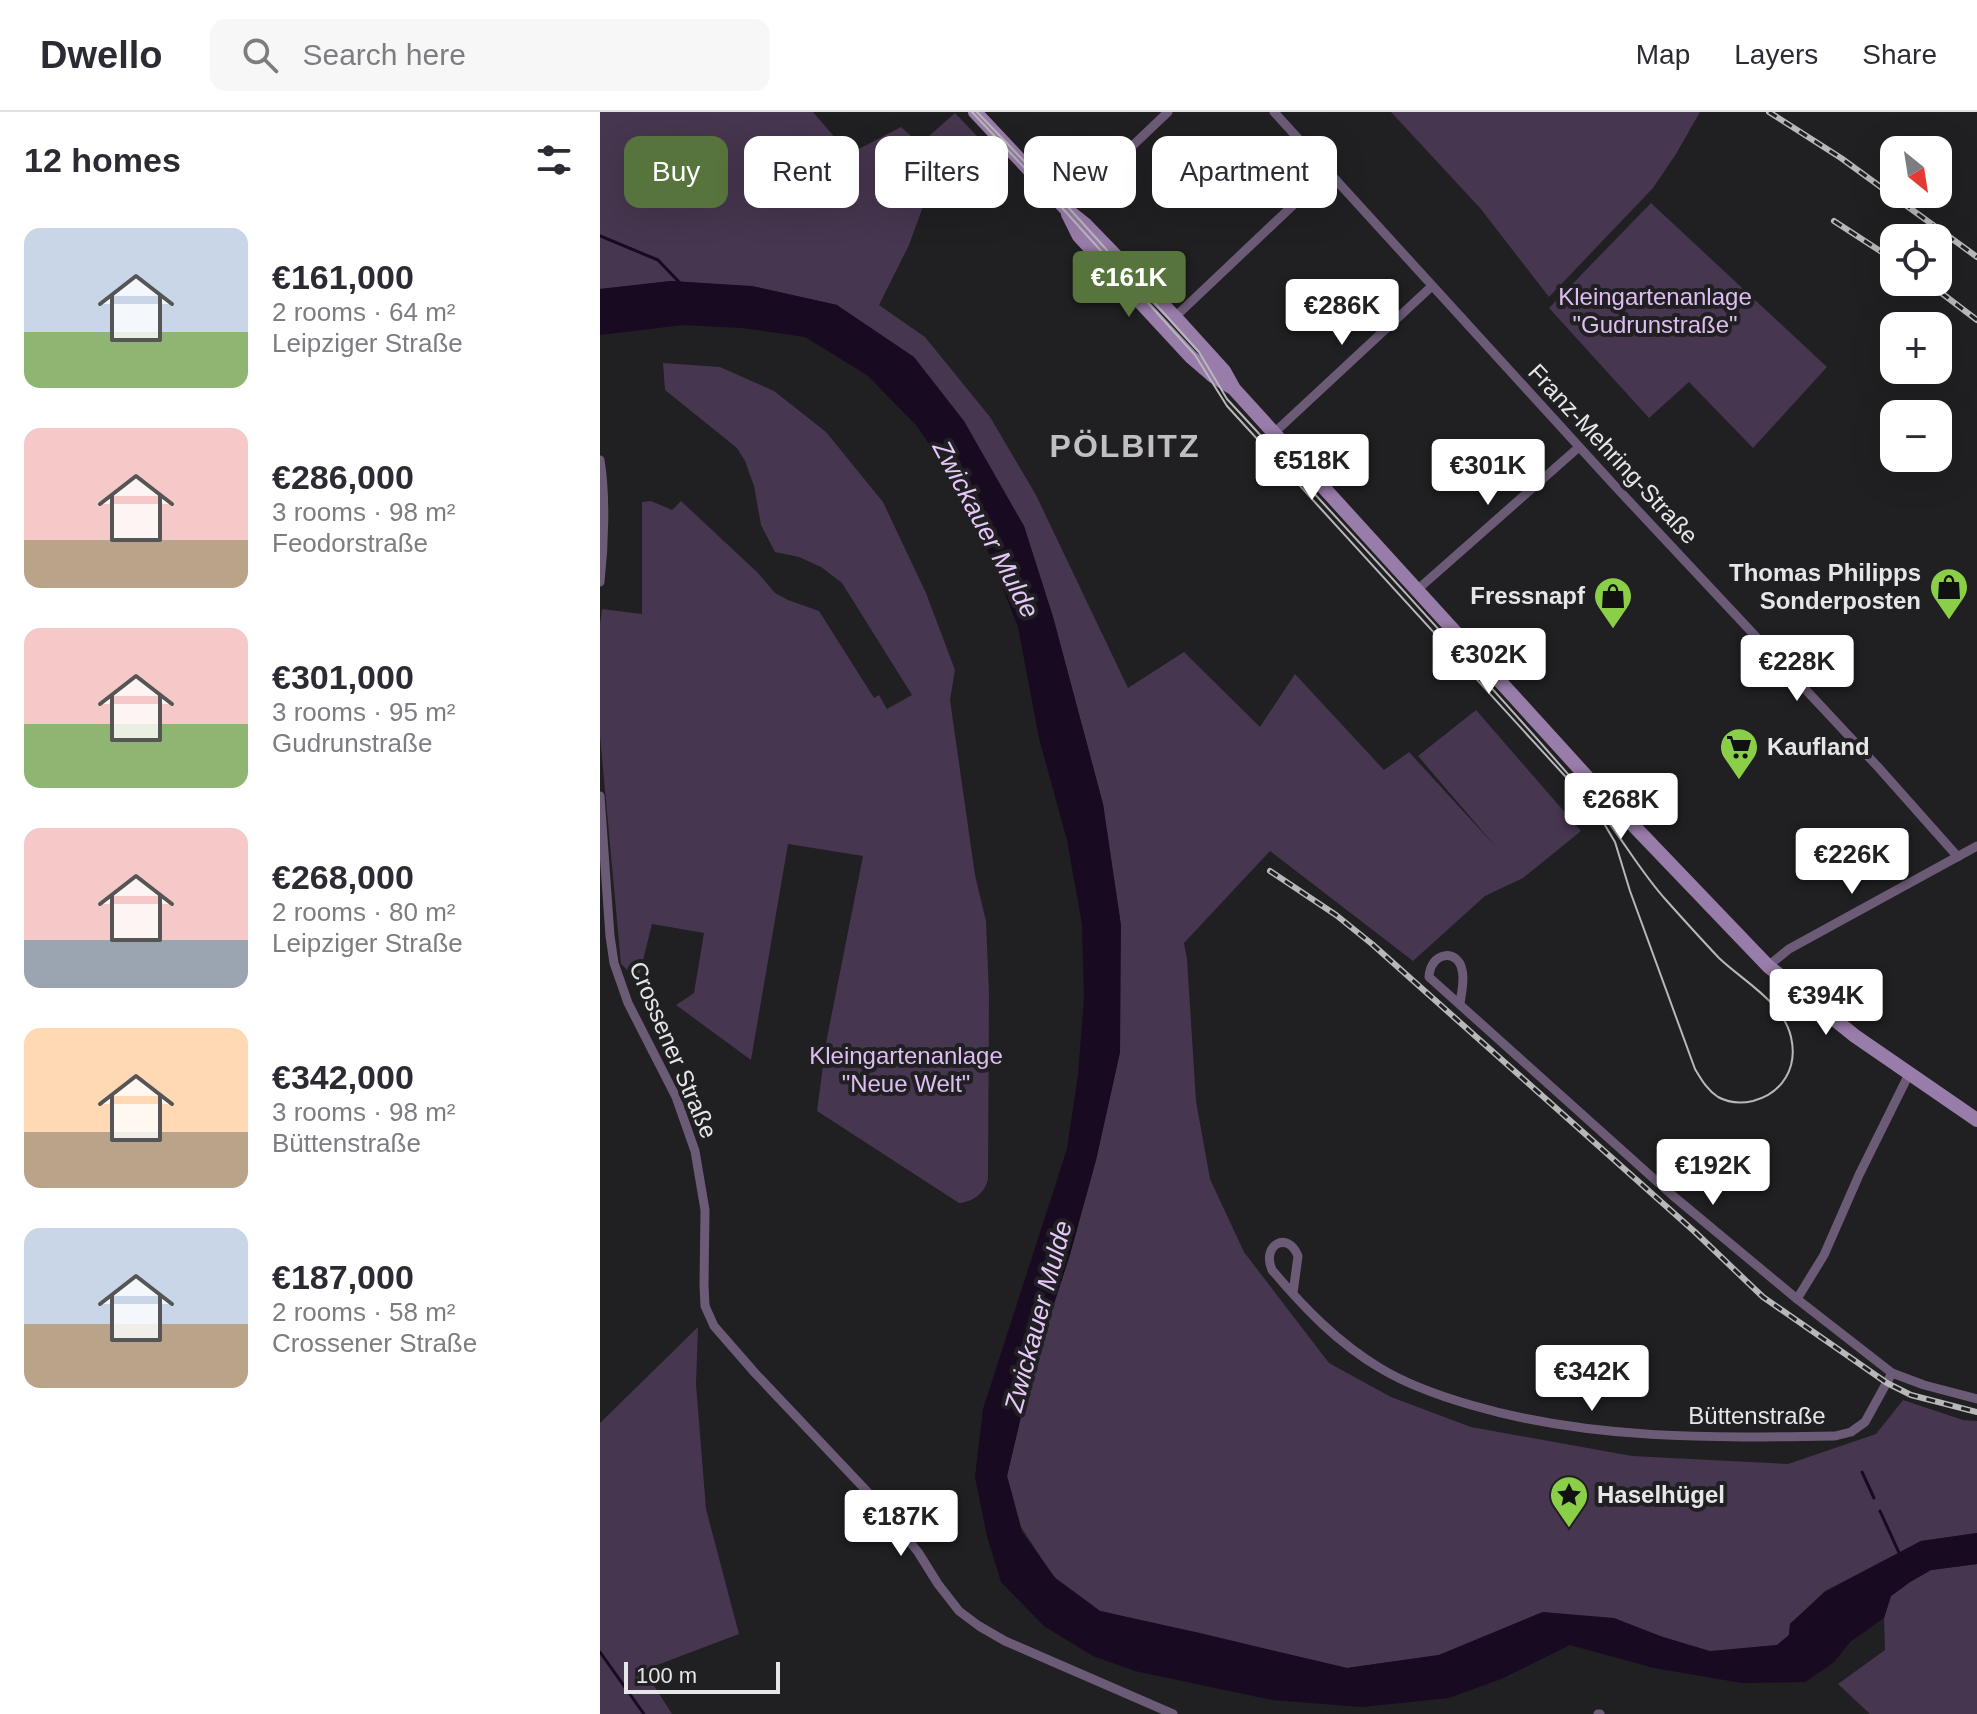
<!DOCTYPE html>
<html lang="en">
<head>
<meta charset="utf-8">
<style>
  body { margin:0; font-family:Arial,sans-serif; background:#f7f7f7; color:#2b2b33; height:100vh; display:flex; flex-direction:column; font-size:30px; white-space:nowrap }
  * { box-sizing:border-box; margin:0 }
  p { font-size:26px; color:#7c7c81 }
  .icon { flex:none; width:44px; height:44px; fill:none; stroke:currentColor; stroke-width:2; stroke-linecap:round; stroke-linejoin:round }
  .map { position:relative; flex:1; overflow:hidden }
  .panel { display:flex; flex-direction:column; background:#fff; width:600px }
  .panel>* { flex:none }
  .top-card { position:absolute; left:24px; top:24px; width:760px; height:72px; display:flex; gap:16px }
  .needle { width:52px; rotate:150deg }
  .tools { position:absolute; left:1280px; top:24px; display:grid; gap:16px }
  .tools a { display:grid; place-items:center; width:72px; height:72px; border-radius:16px; background:#fff; box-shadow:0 8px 32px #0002; font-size:40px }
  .scale { position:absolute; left:24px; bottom:20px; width:156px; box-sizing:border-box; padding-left:8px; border:4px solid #e6e5e7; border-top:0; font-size:22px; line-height:28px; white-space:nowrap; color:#e6e5e7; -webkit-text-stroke:6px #201f21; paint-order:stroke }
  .price { position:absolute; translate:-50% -68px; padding:0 18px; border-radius:8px; background:#fff; color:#222; font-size:26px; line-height:52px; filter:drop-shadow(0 2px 4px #0008) }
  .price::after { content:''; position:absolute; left:50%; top:48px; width:24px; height:18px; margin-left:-12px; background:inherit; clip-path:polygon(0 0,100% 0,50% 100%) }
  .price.active { background:#56743c; color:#fff }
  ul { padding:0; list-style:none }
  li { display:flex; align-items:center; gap:24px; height:200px; padding:0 24px }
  li span { display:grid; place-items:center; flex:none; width:224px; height:160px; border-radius:16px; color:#555 }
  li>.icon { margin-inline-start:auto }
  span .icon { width:96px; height:96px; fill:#fffc; stroke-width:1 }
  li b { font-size:34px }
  h2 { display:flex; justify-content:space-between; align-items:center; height:96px; padding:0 24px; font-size:34px }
  .chip { padding:0 28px; border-radius:16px; background:#fff; box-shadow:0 8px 32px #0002; font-size:28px; line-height:72px }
  .chip.active { background:#56743c; color:#fff }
  header { display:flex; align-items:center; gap:48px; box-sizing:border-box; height:112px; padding:0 40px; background:#fff; border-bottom:2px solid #e1e1e2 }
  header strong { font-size:38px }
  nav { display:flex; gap:44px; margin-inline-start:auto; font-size:28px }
  .search { width:560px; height:72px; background:#f7f7f7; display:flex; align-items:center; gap:20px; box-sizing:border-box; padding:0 28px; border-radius:16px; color:#7c7c81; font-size:30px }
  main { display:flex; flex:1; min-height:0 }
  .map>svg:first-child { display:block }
</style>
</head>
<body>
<header>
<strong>Dwello</strong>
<div class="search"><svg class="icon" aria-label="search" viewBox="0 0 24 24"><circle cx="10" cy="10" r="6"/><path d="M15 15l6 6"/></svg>Search here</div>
<nav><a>Map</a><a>Layers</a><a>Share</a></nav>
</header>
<main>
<section class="panel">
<h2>12 homes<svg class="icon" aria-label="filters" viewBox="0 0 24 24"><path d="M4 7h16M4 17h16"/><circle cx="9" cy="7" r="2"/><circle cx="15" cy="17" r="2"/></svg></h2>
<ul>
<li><span style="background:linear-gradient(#c9d6e8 65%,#8fb573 0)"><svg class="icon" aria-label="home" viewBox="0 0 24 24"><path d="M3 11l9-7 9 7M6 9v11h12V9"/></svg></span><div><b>€161,000</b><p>2 rooms · 64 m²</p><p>Leipziger Straße</p></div></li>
<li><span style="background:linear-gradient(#f6c9c9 70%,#b9a48a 0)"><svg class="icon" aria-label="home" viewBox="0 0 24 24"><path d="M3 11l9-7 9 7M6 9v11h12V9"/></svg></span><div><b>€286,000</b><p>3 rooms · 98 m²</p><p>Feodorstraße</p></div></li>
<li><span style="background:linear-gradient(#f6c9c9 60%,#8fb573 0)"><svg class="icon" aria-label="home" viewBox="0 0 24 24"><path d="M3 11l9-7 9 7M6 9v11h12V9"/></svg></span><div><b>€301,000</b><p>3 rooms · 95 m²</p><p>Gudrunstraße</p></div></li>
<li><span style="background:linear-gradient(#f6c9c9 70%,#9aa5b1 0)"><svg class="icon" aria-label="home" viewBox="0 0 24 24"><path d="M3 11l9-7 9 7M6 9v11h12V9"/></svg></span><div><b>€268,000</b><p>2 rooms · 80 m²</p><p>Leipziger Straße</p></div></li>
<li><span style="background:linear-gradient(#ffd9b3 65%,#b9a48a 0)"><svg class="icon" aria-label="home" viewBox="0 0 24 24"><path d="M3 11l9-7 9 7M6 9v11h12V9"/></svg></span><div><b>€342,000</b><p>3 rooms · 98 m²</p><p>Büttenstraße</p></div></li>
<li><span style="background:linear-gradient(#c9d6e8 60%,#b9a48a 0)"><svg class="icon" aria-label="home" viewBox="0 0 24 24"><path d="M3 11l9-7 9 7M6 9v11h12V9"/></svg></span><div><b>€187,000</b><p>2 rooms · 58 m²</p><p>Crossener Straße</p></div></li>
</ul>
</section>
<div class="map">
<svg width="1377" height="1602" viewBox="0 0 1377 1602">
  <rect width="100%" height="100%" fill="#201f21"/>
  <g fill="#46364f">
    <path d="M 0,0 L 213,0 L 249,42 L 301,15 L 320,32 L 355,1 L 395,43 L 374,68 L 340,48 L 309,133 L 279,193 L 325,225 L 390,305 L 436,383 L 528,576 L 584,540 L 660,615 L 695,562 L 784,658 L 809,640 L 896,735 L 818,644 L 876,598 L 981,719 L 923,766 L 885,784 L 813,849 L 670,739 L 584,831 L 587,847 L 596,989 L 610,1067 L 644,1140 L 729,1251 L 791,1285 L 871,1315 L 1032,1344 L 1188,1352 L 1276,1322 L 1303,1288 L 1363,1308 L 1377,1309 L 1377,1421 L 1321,1429 L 1225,1479 L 1190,1512 L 1189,1523 L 1177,1533 L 1110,1540 L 1063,1525 L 943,1500 L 839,1543 L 747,1556 L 500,1499 L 453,1464 L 421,1415 L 407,1364 L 430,1266 L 470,1143 L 496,1048 L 520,940 L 520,808 L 503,692 L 453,505 L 424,414 L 237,193 L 156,175 L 71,169 L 0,177 Z"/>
    <path d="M 791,0 L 1100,0 L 1076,42 L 1053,76 L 949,185 L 880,96 Z"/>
    <path d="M 1051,91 L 1227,255 L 1153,336 L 1089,270 L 1049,306 L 949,196 Z"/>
    <path d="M 63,251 L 120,255 L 174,279 L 226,320 L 283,390 L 326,481 L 355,558 L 350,588 L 375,763 L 386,809 L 389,881 L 388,1067 C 385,1081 373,1090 359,1091 L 217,999 L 226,931 L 263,744 L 188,732 L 151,948 L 76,893 L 94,881 L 104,821 L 52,812 L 38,868 L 21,852 L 0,624 L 0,512 L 2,497 L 42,502 L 42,390 L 51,389 L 72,398 L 81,389 L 158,461 L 175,481 L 188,488 L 219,499 L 274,586 L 279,583 L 287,597 L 312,583 L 242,471 L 221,455 L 199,445 L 175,440 L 161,413 L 154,374 L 145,349 L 137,336 L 65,278 Z"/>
    <path d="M 98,1215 L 96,1272 L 106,1397 L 139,1522 L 44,1558 L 72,1602 L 0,1602 L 0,1311 Z"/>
    <path d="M 1377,1452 L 1377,1602 L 1270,1602 L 1238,1572 L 1285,1538 L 1284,1506 L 1291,1484 L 1310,1470 L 1331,1458 Z"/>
  </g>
  <path fill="#180a20" d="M 71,169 L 152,174 L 237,193 L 314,245 L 364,309 L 424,414 L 453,505 L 503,692 L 521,813 L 520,940 L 496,1048 L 470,1142 L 430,1266 L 407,1364 L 422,1420 L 456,1467 L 500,1499 L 600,1521 L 747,1556 L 839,1543 L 943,1500 L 1014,1506 L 1063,1525 L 1110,1539 L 1177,1533 L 1189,1523 L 1190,1512 L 1225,1480 L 1321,1429 L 1377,1421 L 1377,1452 L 1331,1458 L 1310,1470 L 1291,1484 L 1284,1506 L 1250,1530 L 1233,1551 L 1205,1570 L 1142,1571 L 1054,1556 L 970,1533 L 901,1567 L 849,1586 L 762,1595 L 672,1588 L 535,1559 L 493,1544 L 444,1514 L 401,1470 L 387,1424 L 375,1365 L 383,1297 L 467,1037 L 478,963 L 484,887 L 482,812 L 467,728 L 439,626 L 418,515 L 390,444 L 355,369 L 316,313 L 267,263 L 205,225 L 143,216 L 83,213 L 0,223 L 0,177 Z"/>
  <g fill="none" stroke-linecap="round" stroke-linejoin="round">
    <g stroke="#180a20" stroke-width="3">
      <path d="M 0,124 L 58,148 L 81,172"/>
      <path d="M 1262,1360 L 1274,1386"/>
      <path d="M 1280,1399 L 1300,1443"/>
      <path d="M 0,1540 L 44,1602"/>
    </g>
    <g stroke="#6c5b77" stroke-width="9">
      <path d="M 674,0 L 1014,373 L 1278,655 L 1358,745"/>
      <path d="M 466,97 L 568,0"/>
      <path d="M 575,205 L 728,60"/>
      <path d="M 675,320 L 832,174"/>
      <path d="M 0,348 C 6,384 4,434 0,470"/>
      <path d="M 817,478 L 979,335"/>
      <path d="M 0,684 L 10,824 L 14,851 L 28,891 L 76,985 L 95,1039 L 105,1098 L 104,1173 L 105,1194 L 114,1214 L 155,1261 L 279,1392 L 318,1440 L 338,1472 L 359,1499 L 379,1514 L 405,1529 L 573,1602"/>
      <path d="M 1168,854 L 1189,837 L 1377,734"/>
      <path d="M 860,892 C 861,882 865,868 862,858 C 858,836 830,840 829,865 L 1072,1083 L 1197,1187 L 1292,1261 L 1324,1273 L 1377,1287"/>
      <path d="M 693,1181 L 698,1144 C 688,1118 661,1133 672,1158 C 704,1196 738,1231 780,1256 C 808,1273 840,1284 871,1293 C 990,1328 1112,1326 1235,1324 L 1251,1320 L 1265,1310 L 1292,1261"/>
      <path d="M 1197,1187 L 1224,1143 L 1259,1063 L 1309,962"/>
      <path d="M 998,1602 L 1000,1602"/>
    </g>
    <g stroke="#987ca9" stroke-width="14">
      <path d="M 375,0 L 466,97 L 486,113 L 575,205 L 624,259 L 634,277 L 987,665 L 1168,854 L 1255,924 L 1377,1008"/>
      <path d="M 468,102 L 479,124 L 591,245 L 613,264 L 631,275"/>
    </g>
    <path stroke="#b8b7b9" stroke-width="2" d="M 372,0 L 464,98 L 595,243 L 627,294 L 996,698 L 1015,730 L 1030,779 L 1095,957 C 1101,967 1107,978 1118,985 C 1129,991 1140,992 1153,989 C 1183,981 1198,955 1191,925 C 1183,890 1143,869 1119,846 C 1101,827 1083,807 1066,788 C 1037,756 1018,718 989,686 C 871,551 749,419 627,287 L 599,240 L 468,95 L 377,0"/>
    <defs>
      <g id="rail">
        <path d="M 1169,0 L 1241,46 L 1377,145"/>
        <path d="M 1234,109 L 1294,148"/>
        <path d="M 1327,170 L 1377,208"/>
        <path d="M 670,759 L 736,803 L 772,832 L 1095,1120 L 1163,1185 L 1287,1271 L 1311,1283 L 1377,1300"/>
      </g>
    </defs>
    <use href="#rail" stroke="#b8b7b9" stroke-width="6"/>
    <use href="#rail" stroke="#201f21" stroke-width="3" stroke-dasharray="9" stroke-linecap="butt"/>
  </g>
  <defs>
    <symbol id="shop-pin" viewBox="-11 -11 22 30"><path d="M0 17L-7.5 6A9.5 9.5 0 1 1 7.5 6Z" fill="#8bce47" stroke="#201f21"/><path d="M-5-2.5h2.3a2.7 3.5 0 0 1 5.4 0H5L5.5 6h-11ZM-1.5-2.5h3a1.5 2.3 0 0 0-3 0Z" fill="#111"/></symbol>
    <symbol id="supermarket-pin" viewBox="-11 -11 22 30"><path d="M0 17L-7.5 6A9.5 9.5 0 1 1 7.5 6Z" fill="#8bce47" stroke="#201f21"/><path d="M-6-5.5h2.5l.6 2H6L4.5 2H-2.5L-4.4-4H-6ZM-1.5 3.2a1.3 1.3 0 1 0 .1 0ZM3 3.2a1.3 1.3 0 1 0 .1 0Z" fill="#111"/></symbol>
    <symbol id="sight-pin" viewBox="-11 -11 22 30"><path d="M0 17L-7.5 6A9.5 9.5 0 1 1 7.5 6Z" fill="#8bce47" stroke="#201f21"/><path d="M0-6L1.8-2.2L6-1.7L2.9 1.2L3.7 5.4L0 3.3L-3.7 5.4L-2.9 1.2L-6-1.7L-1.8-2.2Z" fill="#111"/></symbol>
  </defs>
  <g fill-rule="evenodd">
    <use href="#shop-pin" x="1327" y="453" width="44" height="60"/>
    <use href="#shop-pin" x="991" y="462" width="44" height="60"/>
    <use href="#supermarket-pin" x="1117" y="613" width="44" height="60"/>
    <use href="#sight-pin" x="947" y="1361" width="44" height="60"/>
  </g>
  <g text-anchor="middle" stroke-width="8" stroke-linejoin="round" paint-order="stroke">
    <g font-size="24" fill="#debef2" stroke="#201f21">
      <text x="1055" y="193">Kleingartenanlage<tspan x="1055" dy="28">"Gudrunstraße"</tspan></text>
      <text x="306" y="952">Kleingartenanlage<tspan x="306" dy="28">"Neue Welt"</tspan></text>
    </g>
    <g font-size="24" fill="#e6e5e7" stroke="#201f21">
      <text transform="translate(1013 342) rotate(47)" y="8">Franz-Mehring-Straße</text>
      <text transform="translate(73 938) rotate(67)" y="8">Crossener Straße</text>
      <text x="1157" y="1312">Büttenstraße</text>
    </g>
    <g font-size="24" font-weight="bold" fill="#e6e5e7" stroke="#201f21" text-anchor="end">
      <text x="1321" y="469">Thomas Philipps<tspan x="1321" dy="28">Sonderposten</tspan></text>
      <text x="985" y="492">Fressnapf</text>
      <text x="1167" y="643" text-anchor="start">Kaufland</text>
      <text x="997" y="1391" text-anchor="start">Haselhügel</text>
    </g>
    <g font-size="26" font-style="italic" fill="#e7c8fb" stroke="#201f21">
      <text transform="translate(386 417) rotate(62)" y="9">Zwickauer Mulde</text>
      <text transform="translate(438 1204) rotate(-75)" y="9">Zwickauer Mulde</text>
    </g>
    <g font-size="32" font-weight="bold" letter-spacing="2" fill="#c1bfc2" stroke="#201f21">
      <text x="525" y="345">PÖLBITZ</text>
    </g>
  </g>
</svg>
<div class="tools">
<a><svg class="needle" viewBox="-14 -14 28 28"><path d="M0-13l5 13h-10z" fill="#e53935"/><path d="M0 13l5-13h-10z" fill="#7c7c81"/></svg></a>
<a><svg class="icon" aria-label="locate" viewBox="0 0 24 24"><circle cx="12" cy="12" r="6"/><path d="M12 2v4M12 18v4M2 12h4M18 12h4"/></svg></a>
<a>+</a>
<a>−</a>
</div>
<div class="scale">100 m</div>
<b class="price active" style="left:529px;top:207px">€161K</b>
<b class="price" style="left:742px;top:235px">€286K</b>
<b class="price" style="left:712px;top:390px">€518K</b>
<b class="price" style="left:888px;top:395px">€301K</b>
<b class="price" style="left:889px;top:584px">€302K</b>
<b class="price" style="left:1197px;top:591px">€228K</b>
<b class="price" style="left:1021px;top:729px">€268K</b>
<b class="price" style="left:1252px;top:784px">€226K</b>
<b class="price" style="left:1226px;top:925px">€394K</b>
<b class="price" style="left:1113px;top:1095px">€192K</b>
<b class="price" style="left:992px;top:1301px">€342K</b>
<b class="price" style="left:301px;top:1446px">€187K</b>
<div class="top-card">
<a class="chip active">Buy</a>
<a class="chip">Rent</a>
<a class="chip">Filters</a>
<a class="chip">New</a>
<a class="chip">Apartment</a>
</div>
</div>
</main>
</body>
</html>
